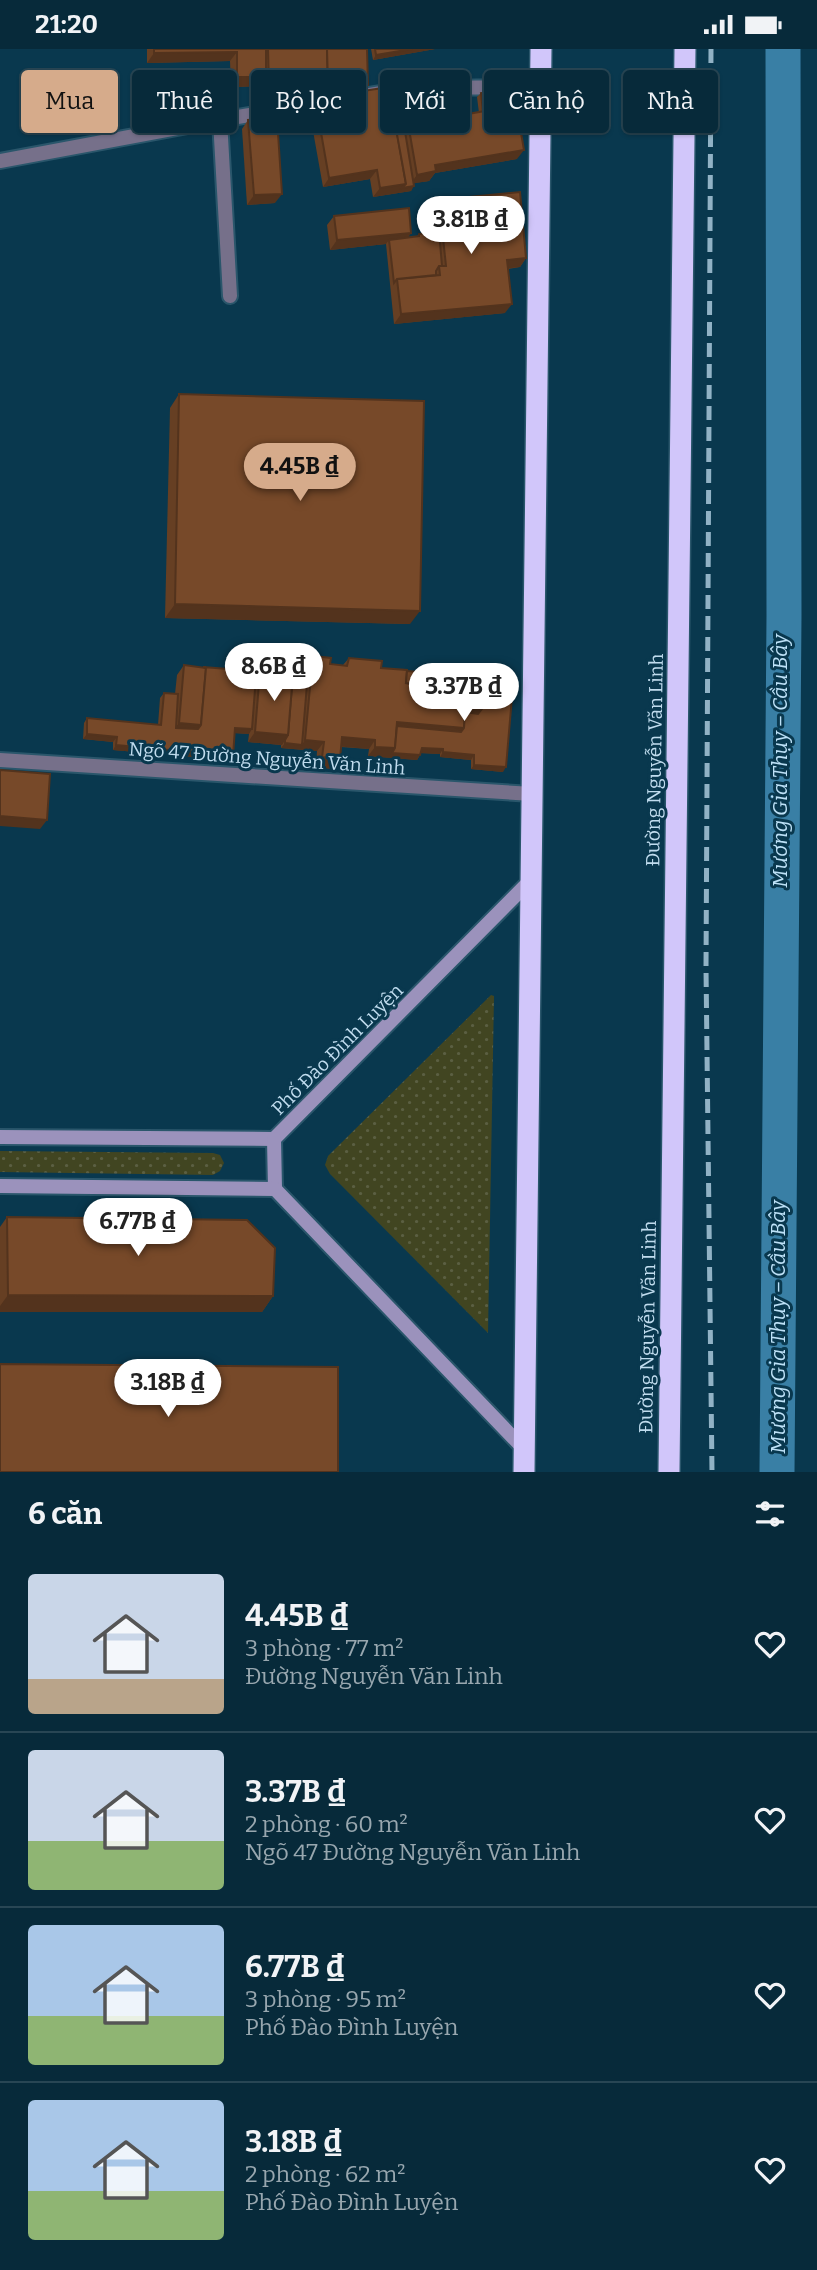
<!DOCTYPE html>
<html lang="vi">
<head>
<meta charset="utf-8">
<style>
  body { margin:0; font-family:Bitter,serif; background:#103242; color:#f1f3f6; height:100vh; display:flex; flex-direction:column; font-size:26px; white-space:nowrap }
  * { box-sizing:border-box; margin:0 }
  p { font-size:23px; color:#98a7af }
  .icon { flex:none; width:38px; height:38px; fill:none; stroke:currentColor; stroke-width:2; stroke-linecap:round; stroke-linejoin:round }
  .map { position:relative; height:1423px; overflow:hidden }
  .drawer { display:flex; flex-direction:column; background:#072a3a; flex:1 }
  .drawer>* { flex:none }
  .hud { position:absolute; left:21px; top:21px; width:775px; height:63px; display:flex; gap:14px }
  .price { position:absolute; translate:-50% -60px; padding:0 16px; border-radius:24px; background:#fff; color:#222; font-size:23px; line-height:46px; filter:drop-shadow(0 2px 4px #0008) }
  .price::after { content:''; position:absolute; left:50%; top:42px; width:21px; height:16px; margin-left:-10px; background:inherit; clip-path:polygon(0 0,100% 0,50% 100%) }
  .price.current { background:#d6ab8b; color:#111 }
  ul { padding:0; list-style:none }
  li { display:flex; align-items:center; gap:21px; height:175px; padding:0 28px }
  li+li { border-top:2px solid #284654 }
  li span { display:grid; place-items:center; flex:none; width:196px; height:140px; border-radius:7px; color:#555 }
  li>.icon { margin-inline-start:auto }
  span .icon { width:84px; height:84px; fill:#fffc; stroke-width:1 }
  li b { font-size:30px }
  h2 { display:flex; justify-content:space-between; align-items:center; height:84px; padding:0 28px; font-size:30px }
  .chip { padding:0 24px; border-radius:7px; background:#072a3a; box-shadow:0 2px 5px #0004,0 0 0 2px #284654; font-size:24px; line-height:63px }
  .chip.current { background:#d6ab8b; color:#111 }
  .status { display:flex; justify-content:space-between; align-items:center; height:49px; padding:0 35px; background:#072a3a; direction:ltr }
  .status svg { height:19px; fill:currentColor }
  .map>svg:first-child { display:block }
</style>
</head>
<body>
<div class="status"><b>21:20</b><svg viewBox="0 0 49 12"><path d="M0 12V9h3v3zM5 12V6h3v6zM10 12V3h3v9zM15 12V0h3v12zM26 1h20v11H26zM47 4h2v5h-2z"/></svg></div>
<div class="map">
<svg width="817" height="1423" viewBox="0 0 817 1423">
  <defs>
    <pattern id="grass-dots" width="8" height="8" patternUnits="userSpaceOnUse" patternTransform="scale(1.75)"><rect width="8" height="8" fill="#414521"/><path d="M2 2h.1M6 6h.1" fill="none" stroke="#5b5f42" stroke-width="1.8" stroke-linecap="round"/></pattern>
  </defs>
  <rect width="100%" height="100%" fill="#09384e"/>
  <g fill="url(#grass-dots)">
    <path d="M 491,946 L 494,947 L 488,1284 L 330,1125 L 325,1116 L 328,1107 Z"/>
    <path d="M 0,1102 L 213,1104 L 220,1106 L 224,1114 L 220,1122 L 213,1126 L 0,1123 Z"/>
  </g>
  <g fill="none" stroke-linecap="round" stroke-linejoin="round">
    <path stroke="#397fa5" stroke-width="35" d="M 777,1423 L 784,567 L 783,0"/>
    <defs>
      <g id="street">
        <path d="M 220,71 L 230,247"/>
        <path d="M 0,112 L 220,71 L 411,39 L 540,38"/>
        <path d="M 0,711 L 532,745"/>
      </g>
      <g id="secondary">
        <path d="M 0,1088 L 274,1090 L 531,831"/>
        <path d="M 274,1090 L 275,1140"/>
        <path d="M 0,1137 L 275,1140 L 525,1401"/>
      </g>
      <g id="highway">
        <path d="M 524,1423 L 541,0"/>
        <path d="M 669,1423 L 685,0"/>
      </g>
    </defs>
    <use href="#street" stroke="#2a566b" stroke-width="18"/>
    <use href="#secondary" stroke="#2a566b" stroke-width="18"/>
    <use href="#highway" stroke="#2a566b" stroke-width="24"/>
    <use href="#street" stroke="#76708a" stroke-width="14"/>
    <use href="#secondary" stroke="#9b92bc" stroke-width="14"/>
    <use href="#highway" stroke="#d1c6fa" stroke-width="21"/>
    <path stroke="#91b2c5" stroke-width="5" stroke-dasharray="14 7" stroke-linecap="butt" d="M 711,0 L 706,919 L 712,1423"/>
  </g>
  <g fill="#663f23">
    <path d="M 147,0 L 367,0 L 368,36 L 364,42 L 390,47 L 395,46 L 394,43 L 401,34 L 428,72 L 479,64 L 477,48 L 481,44 L 524,60 L 521,65 L 486,68 L 489,83 L 517,110 L 435,124 L 429,132 L 414,134 L 411,142 L 373,148 L 370,130 L 323,138 L 310,65 L 316,55 L 359,48 L 361,45 L 321,46 L 319,50 L 260,51 L 260,37 L 231,38 L 230,12 L 147,14 Z"/>
    <path d="M 371,0 L 435,0 L 373,11 Z"/>
    <path d="M 248,71 L 275,154 L 247,156 L 242,80 Z"/>
    <path d="M 439,151 L 526,209 L 520,218 L 508,220 L 505,264 L 394,275 L 386,195 L 330,201 L 327,176 L 334,167 L 408,188 L 417,187 L 419,185 L 435,183 L 433,161 Z"/>
    <path d="M 179,345 L 410,575 L 165,569 L 170,359 Z"/>
    <path d="M 258,607 L 309,611 L 313,607 L 330,615 L 343,616 L 349,609 L 381,619 L 407,622 L 498,647 L 503,723 L 471,720 L 471,711 L 440,708 L 440,705 L 421,704 L 417,711 L 368,707 L 369,700 L 341,698 L 333,720 L 316,718 L 317,702 L 281,699 L 281,696 L 248,693 L 249,685 L 235,684 L 233,707 L 229,711 L 113,701 L 113,693 L 83,690 L 84,674 L 87,669 L 158,676 L 160,649 L 164,644 L 175,645 L 177,626 L 184,616 L 254,627 L 255,612 Z"/>
    <path d="M 7,1168 L 273,1247 L 262,1263 L 0,1263 L 0,1178 Z"/>
  </g>
  <g fill="#53331d">
    <path d="M 412,0 L 435,0 L 373,11 L 376,6 Z"/>
    <path d="M 237,3 L 230,12 L 147,14 L 154,4 Z"/>
    <path d="M 237,28 L 266,28 L 260,37 L 231,38 Z"/>
    <path d="M 368,36 L 361,45 L 321,46 L 319,50 L 260,51 L 269,37 Z"/>
    <path d="M 524,60 L 521,65 L 479,69 L 483,64 Z"/>
    <path d="M 524,101 L 517,110 L 435,124 L 429,132 L 410,135 L 417,126 L 435,116 Z"/>
    <path d="M 377,121 L 370,130 L 323,138 L 329,129 Z"/>
    <path d="M 406,135 L 414,137 L 411,142 L 373,148 L 380,139 Z"/>
    <path d="M 282,145 L 275,154 L 247,156 L 254,146 Z"/>
    <path d="M 411,184 L 405,194 L 389,191 L 386,195 L 330,201 L 337,191 Z"/>
    <path d="M 526,209 L 520,218 L 501,220 L 507,211 Z"/>
    <path d="M 512,255 L 505,264 L 394,275 L 401,265 Z"/>
    <path d="M 175,555 L 420,562 L 410,575 L 165,569 Z"/>
    <path d="M 466,659 L 482,660 L 475,669 L 462,668 Z"/>
    <path d="M 397,673 L 464,679 L 457,688 L 394,682 Z"/>
    <path d="M 179,674 L 201,676 L 194,685 L 172,683 Z"/>
    <path d="M 235,679 L 252,680 L 249,685 L 232,684 Z"/>
    <path d="M 255,683 L 288,686 L 282,696 L 248,693 Z"/>
    <path d="M 87,685 L 117,688 L 113,693 L 83,690 Z"/>
    <path d="M 342,688 L 375,691 L 369,700 L 335,697 Z"/>
    <path d="M 305,691 L 324,693 L 317,702 L 281,699 L 285,694 L 302,696 Z"/>
    <path d="M 116,696 L 233,707 L 229,711 L 113,701 Z"/>
    <path d="M 375,698 L 395,699 L 420,706 L 417,711 L 368,707 Z"/>
    <path d="M 422,699 L 443,700 L 440,705 L 418,704 Z"/>
    <path d="M 443,703 L 474,706 L 471,711 L 440,708 Z"/>
    <path d="M 322,708 L 340,710 L 333,720 L 316,718 Z"/>
    <path d="M 474,716 L 506,718 L 503,723 L 471,720 Z"/>
    <path d="M 0,767 L 47,771 L 40,780 L 0,777 Z"/>
    <path d="M 8,1246 L 273,1247 L 262,1263 L 0,1263 L 0,1257 Z"/>
  </g>
  <g fill="#774929" stroke="#53331d" stroke-width="2">
    <path d="M 154,0 L 266,0 L 266,28 L 237,28 L 237,3 L 154,4 Z"/>
    <path d="M 268,0 L 327,0 L 328,36 L 269,37 Z"/>
    <path d="M 327,0 L 367,0 L 368,36 L 325,37 L 328,36 Z"/>
    <path d="M 375,0 L 412,0 L 376,6 Z"/>
    <path d="M 420,30 L 428,72 L 485,62 L 489,83 L 520,78 L 524,101 L 435,116 L 436,122 L 417,126 L 401,34 Z"/>
    <path d="M 389,38 L 406,135 L 380,139 L 377,121 L 329,129 L 316,55 L 364,47 L 363,42 Z"/>
    <path d="M 521,39 L 524,60 L 486,64 L 485,62 L 483,63 L 481,44 Z"/>
    <path d="M 399,46 L 414,137 L 402,139 L 406,135 L 390,47 Z"/>
    <path d="M 277,69 L 282,145 L 254,146 L 248,71 Z"/>
    <path d="M 520,143 L 526,209 L 507,211 L 512,255 L 401,265 L 397,230 L 440,226 L 439,217 L 446,217 L 439,151 Z"/>
    <path d="M 409,159 L 411,184 L 337,191 L 334,167 Z"/>
    <path d="M 439,182 L 442,217 L 439,217 L 436,222 L 436,226 L 397,230 L 394,234 L 389,191 L 419,187 L 419,185 Z"/>
    <path d="M 179,345 L 424,352 L 420,562 L 175,555 Z"/>
    <path d="M 258,607 L 309,611 L 302,696 L 285,694 L 285,691 L 288,686 L 293,625 L 260,622 L 257,627 Z"/>
    <path d="M 313,607 L 331,609 L 330,615 L 347,617 L 349,609 L 382,612 L 381,619 L 407,621 L 406,634 L 483,641 L 482,660 L 466,659 L 464,679 L 397,673 L 395,699 L 375,698 L 375,691 L 342,688 L 340,710 L 322,708 L 324,693 L 305,691 Z"/>
    <path d="M 184,616 L 206,619 L 201,676 L 179,674 Z"/>
    <path d="M 203,618 L 240,621 L 240,625 L 256,627 L 252,680 L 235,679 L 233,707 L 116,696 L 117,688 L 87,685 L 87,669 L 161,676 L 164,644 L 178,645 L 176,679 L 198,680 L 201,676 L 206,619 Z"/>
    <path d="M 260,622 L 293,625 L 288,686 L 255,683 Z"/>
    <path d="M 407,622 L 499,630 L 498,647 L 512,648 L 506,718 L 474,716 L 474,706 L 443,703 L 443,700 L 422,699 L 420,706 L 392,704 L 395,699 L 397,677 L 461,683 L 464,679 L 465,663 L 478,665 L 482,660 L 483,641 L 406,634 Z"/>
    <path d="M 0,721 L 50,725 L 47,771 L 0,767 Z"/>
    <path d="M 7,1168 L 247,1171 L 275,1199 L 273,1247 L 8,1246 Z"/>
    <path d="M 0,1315 L 338,1318 L 338,1423 L 0,1423 Z"/>
  </g>
  <g text-anchor="middle" stroke-width="6" stroke-linejoin="round" paint-order="stroke">
    <g font-size="19" fill="#c0dcee" stroke="#09384e">
      <text transform="translate(267 709) rotate(4)" y="7">Ngõ 47 Đường Nguyễn Văn Linh</text>
      <text transform="translate(654 711) rotate(-89)" y="7">Đường Nguyễn Văn Linh</text>
      <text transform="translate(337 1000) rotate(-45)" y="7">Phố Đào Đình Luyện</text>
      <text transform="translate(647 1278) rotate(-89)" y="7">Đường Nguyễn Văn Linh</text>
    </g>
    <g font-size="21" font-style="italic" fill="#bde1f7" stroke="#09384e">
      <text transform="translate(780 712) rotate(-90)" y="7">Mương Gia Thụy – Cầu Bây</text>
      <text transform="translate(778 1278) rotate(-90)" y="7">Mương Gia Thụy – Cầu Bây</text>
    </g>
  </g>
</svg>
<b class="price" style="left:471px;top:207px">3.81B ₫</b>
<b class="price current" style="left:300px;top:454px">4.45B ₫</b>
<b class="price" style="left:274px;top:654px">8.6B ₫</b>
<b class="price" style="left:464px;top:674px">3.37B ₫</b>
<b class="price" style="left:138px;top:1209px">6.77B ₫</b>
<b class="price" style="left:168px;top:1370px">3.18B ₫</b>
<div class="hud">
<a class="chip current">Mua</a>
<a class="chip">Thuê</a>
<a class="chip">Bộ lọc</a>
<a class="chip">Mới</a>
<a class="chip">Căn hộ</a>
<a class="chip">Nhà</a>
</div>
</div>
<section class="drawer">
<h2>6 căn<svg class="icon" aria-label="filters" viewBox="0 0 24 24"><path d="M4 7h16M4 17h16"/><circle cx="9" cy="7" r="2"/><circle cx="15" cy="17" r="2"/></svg></h2>
<ul>
<li><span style="background:linear-gradient(#c9d6e8 75%,#b9a48a 0)"><svg class="icon" aria-label="home" viewBox="0 0 24 24"><path d="M3 11l9-7 9 7M6 9v11h12V9"/></svg></span><div><b>4.45B ₫</b><p>3 phòng · 77 m²</p><p>Đường Nguyễn Văn Linh</p></div><svg class="icon" aria-label="heart" viewBox="0 0 24 24"><path d="M12 20l-8-8c-3-5 5-10 8-4 3-6 11-1 8 4z"/></svg></li>
<li><span style="background:linear-gradient(#c9d6e8 65%,#8fb573 0)"><svg class="icon" aria-label="home" viewBox="0 0 24 24"><path d="M3 11l9-7 9 7M6 9v11h12V9"/></svg></span><div><b>3.37B ₫</b><p>2 phòng · 60 m²</p><p>Ngõ 47 Đường Nguyễn Văn Linh</p></div><svg class="icon" aria-label="heart" viewBox="0 0 24 24"><path d="M12 20l-8-8c-3-5 5-10 8-4 3-6 11-1 8 4z"/></svg></li>
<li><span style="background:linear-gradient(#a9c7e8 65%,#8fb573 0)"><svg class="icon" aria-label="home" viewBox="0 0 24 24"><path d="M3 11l9-7 9 7M6 9v11h12V9"/></svg></span><div><b>6.77B ₫</b><p>3 phòng · 95 m²</p><p>Phố Đào Đình Luyện</p></div><svg class="icon" aria-label="heart" viewBox="0 0 24 24"><path d="M12 20l-8-8c-3-5 5-10 8-4 3-6 11-1 8 4z"/></svg></li>
<li><span style="background:linear-gradient(#a9c7e8 65%,#8fb573 0)"><svg class="icon" aria-label="home" viewBox="0 0 24 24"><path d="M3 11l9-7 9 7M6 9v11h12V9"/></svg></span><div><b>3.18B ₫</b><p>2 phòng · 62 m²</p><p>Phố Đào Đình Luyện</p></div><svg class="icon" aria-label="heart" viewBox="0 0 24 24"><path d="M12 20l-8-8c-3-5 5-10 8-4 3-6 11-1 8 4z"/></svg></li>
</ul>
</section>
</body>
</html>
